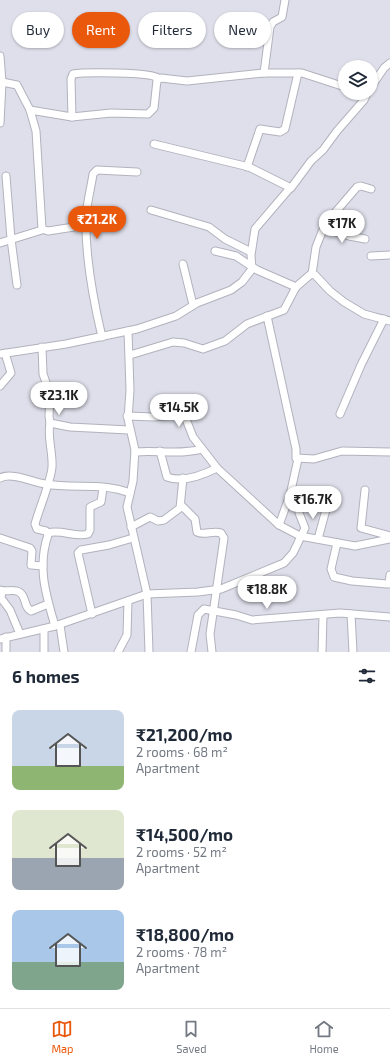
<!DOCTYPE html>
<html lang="en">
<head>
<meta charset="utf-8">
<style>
  body { margin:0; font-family:"Exo 2",sans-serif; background:#f6f6f7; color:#1f2937; height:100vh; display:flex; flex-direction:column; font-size:15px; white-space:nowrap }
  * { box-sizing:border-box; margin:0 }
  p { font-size:13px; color:#747a83 }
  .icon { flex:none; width:22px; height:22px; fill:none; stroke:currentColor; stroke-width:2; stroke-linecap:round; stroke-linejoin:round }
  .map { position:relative; height:652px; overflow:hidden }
  .details { display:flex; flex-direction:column; background:#fff; flex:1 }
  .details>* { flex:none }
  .hud { position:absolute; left:12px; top:12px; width:366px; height:36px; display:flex; gap:8px }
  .tools { position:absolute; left:338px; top:60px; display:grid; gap:8px }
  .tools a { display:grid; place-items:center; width:40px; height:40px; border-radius:50%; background:#fff; box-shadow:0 1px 3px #0004; font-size:20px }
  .price { position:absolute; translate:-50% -34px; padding:0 9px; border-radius:14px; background:#fff; color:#222; font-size:13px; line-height:26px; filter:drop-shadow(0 1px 2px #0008) }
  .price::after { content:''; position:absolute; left:50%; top:24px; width:12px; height:9px; margin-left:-6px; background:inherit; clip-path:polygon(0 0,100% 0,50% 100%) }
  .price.on { background:#ea580c; color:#fff }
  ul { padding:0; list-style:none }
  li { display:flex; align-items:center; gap:12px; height:100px; padding:0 12px }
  li span { display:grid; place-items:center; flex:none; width:112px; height:80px; border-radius:8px; color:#555 }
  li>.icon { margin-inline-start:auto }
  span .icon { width:48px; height:48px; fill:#fffc; stroke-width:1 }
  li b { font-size:17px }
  h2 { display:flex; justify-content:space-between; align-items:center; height:48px; padding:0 12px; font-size:17px }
  .chip { padding:0 14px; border-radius:18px; background:#fff; box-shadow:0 1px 3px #0004; font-size:14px; line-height:36px }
  .chip.on { background:#ea580c; color:#fff }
  .tab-bar { display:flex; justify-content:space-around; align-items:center; height:56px; border-top:1px solid #e0e1e3; background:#fff; font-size:11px; color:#747a83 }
  .tab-bar a { display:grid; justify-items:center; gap:2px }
  .tab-bar .on { color:#ea580c }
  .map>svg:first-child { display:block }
</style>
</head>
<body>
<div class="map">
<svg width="390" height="652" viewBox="0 0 390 652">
  <rect width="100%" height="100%" fill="#dfdfeb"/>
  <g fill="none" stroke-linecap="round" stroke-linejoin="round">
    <defs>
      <g id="minor">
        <path d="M 0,56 L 2,82 L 0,123"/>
        <path d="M 264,73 L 270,27 L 273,22 L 282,17 L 285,0"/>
        <path d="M 2,82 L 17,85 L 30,110 L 36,131 L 42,229 L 48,231 L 87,225"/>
        <path d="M 371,87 L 384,68 L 390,63"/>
        <path d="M 30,110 L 72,117 L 111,113 L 148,114 L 154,108 L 157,80 L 161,78 L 187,81 L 264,73 L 302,73 L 345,87"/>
        <path d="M 72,117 L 71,79 L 73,74 C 84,72 151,72 158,78"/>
        <path d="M 154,144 L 249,167 L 291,188 L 311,161 L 323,150 L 337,131 L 364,100 L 367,93"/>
        <path d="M 247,167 L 260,129 L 280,132 L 285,129 L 298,73"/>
        <path d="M 6,176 L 11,239 L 17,285"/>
        <path d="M 151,210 L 209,227 L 225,239 L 251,252"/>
        <path d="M 324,228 L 349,236 L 365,239"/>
        <path d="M 0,243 L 42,230"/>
        <path d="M 215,251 L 236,256 L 257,270 L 296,287"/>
        <path d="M 371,256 L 390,255"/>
        <path d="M 183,264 L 193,305"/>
        <path d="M 312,274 L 316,247 L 322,232 L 333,215 L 357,187 L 361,186 L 371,189"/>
        <path d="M 267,316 L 296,449 L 296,458 L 314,459 L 342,451 L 390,452"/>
        <path d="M 128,331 L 130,390 L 128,419 L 135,450 L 133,481 L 127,507 L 147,594 L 149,652"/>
        <path d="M 102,337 C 93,299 85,255 86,217 C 87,202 91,188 93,174 L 97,170 L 137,172"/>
        <path d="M 42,347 L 43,374 L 50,394 L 49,416 L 50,423 L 70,427 L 129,430"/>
        <path d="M 0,354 L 66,344 L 137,329 L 176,316 L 197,303 L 231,290 L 242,282 L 252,269 L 251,255 L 255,229 L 290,188"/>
        <path d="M 130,355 L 173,342 L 184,343 L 203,349 L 225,341 L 247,324 L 284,310 L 296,287 L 311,274 L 315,275 L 330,291 L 344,302 L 364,314 L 390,321"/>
        <path d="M 0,386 L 11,373 L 5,353"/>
        <path d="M 340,414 L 361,365 L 384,319"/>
        <path d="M 127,416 L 154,417 L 184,414 L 193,437 L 217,468"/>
        <path d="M 50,423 C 47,437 53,452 52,467 C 51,481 39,509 35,524 L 37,529 L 46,531 L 48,535 C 37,567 46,595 55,626"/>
        <path d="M 160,451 L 167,477 C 183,483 203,475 217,468 L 279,525 L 300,536 L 355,546 L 390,539"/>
        <path d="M 135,452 C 157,450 181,455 202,449"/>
        <path d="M 0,478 C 12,472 32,482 45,484 C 73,489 103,482 130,493"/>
        <path d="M 365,490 L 361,528 L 390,536"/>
        <path d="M 181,505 L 195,519 L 197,532 C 204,536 213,530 221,533 L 224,538 L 210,634 L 212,652"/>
        <path d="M 279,525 L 290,495 L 298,459"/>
        <path d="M 131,527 L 150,517 L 158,521 L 164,520 L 180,508 L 183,478"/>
        <path d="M 48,533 C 61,529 76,538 88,534 L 90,530 L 90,507 L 101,502 L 103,488"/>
        <path d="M 0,538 L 30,548 L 32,551 L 31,565 L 43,566"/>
        <path d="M 318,539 L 327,506"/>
        <path d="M 337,543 L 331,569 L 334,577 L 352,581 L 387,584 L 389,584 L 390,575"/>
        <path d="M 0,590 C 6,592 14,589 19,592 C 27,596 23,607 31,611 L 48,604"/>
        <path d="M 2,591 L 1,598 L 10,610 L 20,634"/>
        <path d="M 92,614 L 78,553 L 81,550 L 109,545 L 133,538"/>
        <path d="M 351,614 L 353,652"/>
        <path d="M 60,625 L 64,652"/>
        <path d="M 44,629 L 44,652"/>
        <path d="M 0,639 L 55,626 L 147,594 L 198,592 L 221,589 L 284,563 L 293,553 L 305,528 L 299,513 C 300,505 304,492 314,493"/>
        <path d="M 6,652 L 6,637"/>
        <path d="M 118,652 L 127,635 L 128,601"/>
        <path d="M 191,652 L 198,615 L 204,609 L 236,615 L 252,620 L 340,613 L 390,617"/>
        <path d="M 322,652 L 323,615"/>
      </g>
    </defs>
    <use href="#minor" stroke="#b1b2bd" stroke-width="9"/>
    <use href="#minor" stroke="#fff" stroke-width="7"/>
  </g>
</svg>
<div class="tools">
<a><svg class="icon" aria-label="layers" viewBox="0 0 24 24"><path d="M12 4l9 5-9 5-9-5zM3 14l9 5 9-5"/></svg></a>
</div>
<b class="price on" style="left:97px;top:240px">₹21.2K</b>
<b class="price" style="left:342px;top:244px">₹17K</b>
<b class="price" style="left:59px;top:416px">₹23.1K</b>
<b class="price" style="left:179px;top:428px">₹14.5K</b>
<b class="price" style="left:313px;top:520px">₹16.7K</b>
<b class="price" style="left:267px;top:610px">₹18.8K</b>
<div class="hud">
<a class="chip">Buy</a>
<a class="chip on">Rent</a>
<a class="chip">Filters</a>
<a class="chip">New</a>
</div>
</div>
<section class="details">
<h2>6 homes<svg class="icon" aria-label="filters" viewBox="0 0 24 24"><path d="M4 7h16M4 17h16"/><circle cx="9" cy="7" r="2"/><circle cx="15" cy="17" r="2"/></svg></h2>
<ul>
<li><span style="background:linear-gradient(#c9d6e8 70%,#8fb573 0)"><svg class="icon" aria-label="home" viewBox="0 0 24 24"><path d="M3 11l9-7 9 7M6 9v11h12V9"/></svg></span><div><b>₹21,200/mo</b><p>2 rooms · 68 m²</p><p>Apartment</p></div></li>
<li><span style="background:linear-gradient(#dfe7d0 60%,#9aa5b1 0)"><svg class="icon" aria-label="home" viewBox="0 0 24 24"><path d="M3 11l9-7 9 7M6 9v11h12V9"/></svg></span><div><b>₹14,500/mo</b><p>2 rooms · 52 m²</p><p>Apartment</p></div></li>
<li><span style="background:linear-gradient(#a9c7e8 65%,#7fa58c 0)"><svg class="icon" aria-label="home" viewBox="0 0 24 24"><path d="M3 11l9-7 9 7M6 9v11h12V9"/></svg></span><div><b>₹18,800/mo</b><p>2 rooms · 78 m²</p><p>Apartment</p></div></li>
</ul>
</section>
<nav class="tab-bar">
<a class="on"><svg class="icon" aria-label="map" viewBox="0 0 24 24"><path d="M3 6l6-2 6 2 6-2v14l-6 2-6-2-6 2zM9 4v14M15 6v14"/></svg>Map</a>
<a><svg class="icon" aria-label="saved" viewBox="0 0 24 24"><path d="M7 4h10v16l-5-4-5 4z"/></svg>Saved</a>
<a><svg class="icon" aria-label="home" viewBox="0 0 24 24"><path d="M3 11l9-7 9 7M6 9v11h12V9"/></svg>Home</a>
</nav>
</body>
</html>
